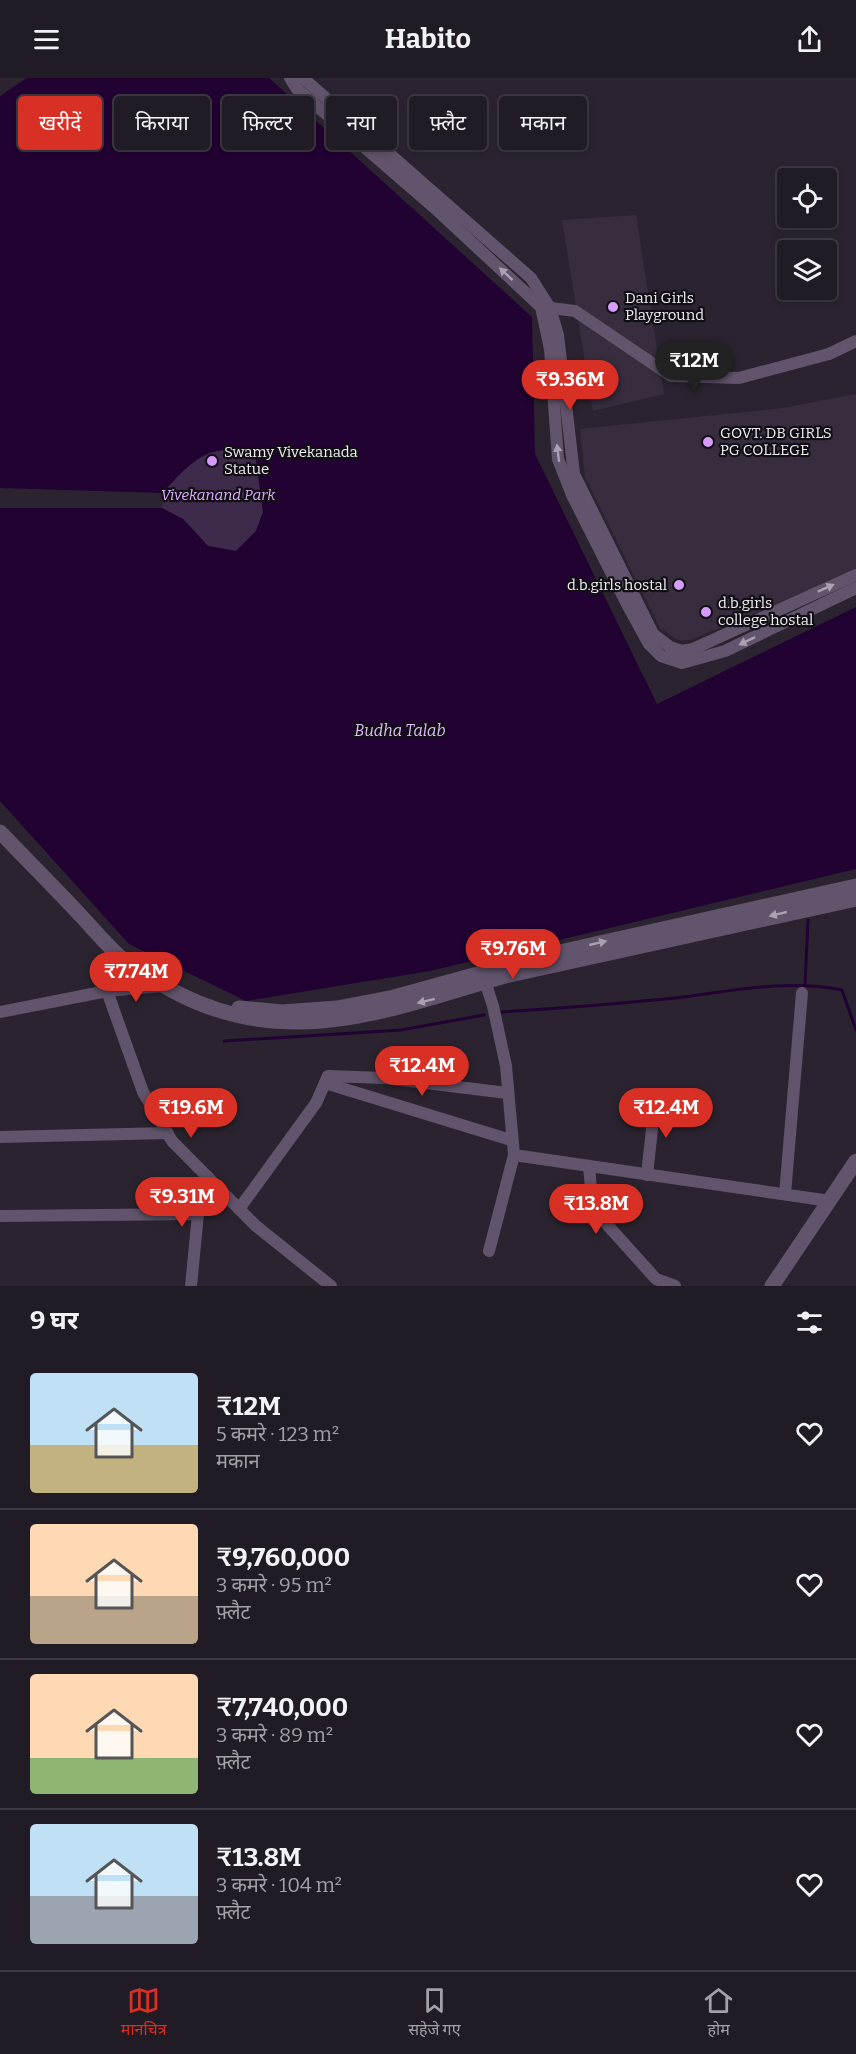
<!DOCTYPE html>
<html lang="hi">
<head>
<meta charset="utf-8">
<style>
  body { margin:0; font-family:Bitter,"Noto Sans Devanagari",serif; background:#28242c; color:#f1f3f6; height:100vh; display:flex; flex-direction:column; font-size:22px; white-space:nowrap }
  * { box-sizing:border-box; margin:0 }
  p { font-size:20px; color:#a2a1a6 }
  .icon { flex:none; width:33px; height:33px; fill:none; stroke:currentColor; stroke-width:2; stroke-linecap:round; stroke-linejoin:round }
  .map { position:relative; height:1208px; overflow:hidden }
  .details { display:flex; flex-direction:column; background:#201b24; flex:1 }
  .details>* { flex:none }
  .guide { position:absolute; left:18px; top:18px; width:820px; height:54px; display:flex; gap:12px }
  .tools { position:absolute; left:777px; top:90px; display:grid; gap:12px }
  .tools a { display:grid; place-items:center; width:60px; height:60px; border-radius:6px; background:#201b24; box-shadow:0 3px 9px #0003,0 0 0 2px #3d3941; font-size:30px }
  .price { position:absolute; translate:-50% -51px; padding:0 14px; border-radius:21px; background:#d93025; color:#fff; font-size:20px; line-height:39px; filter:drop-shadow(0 2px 3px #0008) }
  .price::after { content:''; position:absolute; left:50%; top:36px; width:18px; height:14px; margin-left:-9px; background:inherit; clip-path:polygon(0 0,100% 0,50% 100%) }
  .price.current { background:#222; color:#fff }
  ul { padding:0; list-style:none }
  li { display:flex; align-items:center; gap:18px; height:150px; padding:0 30px }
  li+li { border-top:2px solid #3d3941 }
  li span { display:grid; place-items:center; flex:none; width:168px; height:120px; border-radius:6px; color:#555 }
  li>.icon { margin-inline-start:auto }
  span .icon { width:72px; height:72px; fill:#fffc; stroke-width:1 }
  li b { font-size:26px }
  h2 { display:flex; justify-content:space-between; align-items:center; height:72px; padding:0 30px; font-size:26px }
  .tag { padding:0 21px; border-radius:6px; background:#201b24; box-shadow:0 3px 9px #0003,0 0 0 2px #3d3941; font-size:21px; line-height:54px }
  .tag.current { background:#d93025; color:#fff }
  header { display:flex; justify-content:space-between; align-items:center; height:78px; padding:0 30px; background:#201b24; font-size:27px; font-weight:700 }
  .tabs { display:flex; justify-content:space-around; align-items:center; height:84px; border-top:2px solid #3d3941; background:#201b24; font-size:16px; color:#a2a1a6 }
  .tabs a { display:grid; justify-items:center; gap:3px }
  .tabs .current { color:#d93025 }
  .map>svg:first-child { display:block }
</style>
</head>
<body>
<header><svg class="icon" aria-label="menu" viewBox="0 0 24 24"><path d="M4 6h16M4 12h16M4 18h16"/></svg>Habito<svg class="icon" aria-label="share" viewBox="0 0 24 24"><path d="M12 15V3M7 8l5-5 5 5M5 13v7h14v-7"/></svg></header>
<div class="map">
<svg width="856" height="1208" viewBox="0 0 856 1208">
  <rect width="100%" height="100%" fill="#2b2430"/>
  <g fill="#372d3e">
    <path d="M 636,137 L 664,316 L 593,333 L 562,142 Z"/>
    <path d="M 856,316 L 856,494 L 690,562 L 678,562 L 660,550 L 585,399 L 580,351 L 783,330 Z"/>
  </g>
  <path fill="#3e2a4b" d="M 214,372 L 241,373 L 256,381 L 263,434 L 256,453 L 236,473 L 208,468 L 183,441 L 162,430 C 163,400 189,385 214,372 Z"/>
  <path fill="#210232" d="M 27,0 L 269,0 L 532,239 L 535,376 L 657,626 L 856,529 L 856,791 L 430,893 L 246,923 L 129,866 L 0,723 L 0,430 L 162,430 L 183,441 L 208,468 L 236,473 L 256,453 L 263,434 L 256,381 C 216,357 188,385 163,415 L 0,410 L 0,18 Z"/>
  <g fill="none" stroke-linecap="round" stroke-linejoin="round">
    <g stroke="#210232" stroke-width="3">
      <path d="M 805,906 L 808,842"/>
      <path d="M 502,934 C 560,930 617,926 675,920 C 733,913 784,901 842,912 L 856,952"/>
      <path d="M 224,963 L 401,952 L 484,937"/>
    </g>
    <g stroke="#62546c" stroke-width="12">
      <path d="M 290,0 L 297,11 L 438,133 L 541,229 L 550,271 L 558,381 L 572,417 L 628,528 L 649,566 L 661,578 L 682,585 L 725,573 L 856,510"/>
      <path d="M 303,0 L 531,200 L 550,230 L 558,257 L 574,396 L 653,556 L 670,569 L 682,573 L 693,571 L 856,497"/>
      <path d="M 543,229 L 575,233 L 671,298 L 739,300 L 829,276 L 856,263"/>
      <path d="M 114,872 L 107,913 L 143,1014 L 172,1063 L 256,1148 L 331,1208"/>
      <path d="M 483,897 L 493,928 L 506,988 L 514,1077 L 830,1123"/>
      <path d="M 0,934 L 107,913 L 162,908"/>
      <path d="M 325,1005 L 511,1062"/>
      <path d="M 0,1059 L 168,1055"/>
      <path d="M 589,1089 L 593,1131 L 656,1201 L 675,1208"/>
      <path d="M 647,1097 L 655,1023"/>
      <path d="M 785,1116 L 802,915"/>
      <path d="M 239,1131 L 316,1025 L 328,998 L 385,1000 L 507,1015"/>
      <path d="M 0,1138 L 198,1136"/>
      <path d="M 489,1173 L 514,1077"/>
      <path d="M 191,1208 L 198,1136 L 208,1099"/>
    </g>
    <g stroke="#62546c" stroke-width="15">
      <path d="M 0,754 C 27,782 55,810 82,839 C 96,854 110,871 126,884 C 142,898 162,907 181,917 C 293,973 394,930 505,898 L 856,821"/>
      <path d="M 239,930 L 282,934 L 337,930 L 394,919 L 546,877 L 856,808"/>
      <path d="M 772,1208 L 856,1083"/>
    </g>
  </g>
  <defs><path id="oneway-solid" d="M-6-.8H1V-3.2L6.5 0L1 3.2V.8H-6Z" transform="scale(1.5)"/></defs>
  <g fill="#a9a0b0">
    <use href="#oneway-solid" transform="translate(506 196) rotate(-137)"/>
    <use href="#oneway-solid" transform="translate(558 375) rotate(-97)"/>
    <use href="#oneway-solid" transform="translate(826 510) rotate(-24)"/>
    <use href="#oneway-solid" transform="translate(747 563) rotate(154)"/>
    <use href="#oneway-solid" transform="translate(778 836) rotate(167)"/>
    <use href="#oneway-solid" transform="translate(598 865) rotate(-13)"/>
    <use href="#oneway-solid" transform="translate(426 923) rotate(166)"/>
  </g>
  <g fill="#d59cfb" stroke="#120f14" stroke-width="2">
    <circle cx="613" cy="229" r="6"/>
    <circle cx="708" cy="364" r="6"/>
    <circle cx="212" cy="383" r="6"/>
    <circle cx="679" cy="507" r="6"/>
    <circle cx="706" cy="534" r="6"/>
  </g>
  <g text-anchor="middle" stroke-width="4.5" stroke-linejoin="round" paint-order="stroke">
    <g font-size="15" fill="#f0ecf4" stroke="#120f14" text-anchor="start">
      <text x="625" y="225">Dani Girls<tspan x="625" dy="17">Playground</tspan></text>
      <text x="720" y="360">GOVT. DB GIRLS<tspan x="720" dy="17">PG COLLEGE</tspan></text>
      <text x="224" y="379">Swamy Vivekanada<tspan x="224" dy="17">Statue</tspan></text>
      <text x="667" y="512" text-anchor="end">d.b.girls hostal</text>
      <text x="718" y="530">d.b.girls<tspan x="718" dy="17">college hostal</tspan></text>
    </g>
    <g font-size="15" font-style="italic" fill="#deaeff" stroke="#120f14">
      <text x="218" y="422">Vivekanand Park</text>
    </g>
    <g font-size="16" font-style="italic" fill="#e2bcfc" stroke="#120f14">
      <text x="400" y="658">Budha Talab</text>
    </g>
  </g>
</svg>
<div class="tools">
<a><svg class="icon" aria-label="locate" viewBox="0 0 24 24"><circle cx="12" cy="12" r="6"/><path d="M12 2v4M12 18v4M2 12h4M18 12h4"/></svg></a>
<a><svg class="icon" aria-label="layers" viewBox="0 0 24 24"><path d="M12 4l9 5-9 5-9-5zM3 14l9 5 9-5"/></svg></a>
</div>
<b class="price current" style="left:694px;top:314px">₹12M</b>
<b class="price" style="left:570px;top:333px">₹9.36M</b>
<b class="price" style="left:513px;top:902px">₹9.76M</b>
<b class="price" style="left:136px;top:925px">₹7.74M</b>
<b class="price" style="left:422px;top:1019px">₹12.4M</b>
<b class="price" style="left:191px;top:1061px">₹19.6M</b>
<b class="price" style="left:666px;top:1061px">₹12.4M</b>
<b class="price" style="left:182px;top:1150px">₹9.31M</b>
<b class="price" style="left:596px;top:1157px">₹13.8M</b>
<div class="guide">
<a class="tag current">खरीदें</a>
<a class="tag">किराया</a>
<a class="tag">फ़िल्टर</a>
<a class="tag">नया</a>
<a class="tag">फ़्लैट</a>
<a class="tag">मकान</a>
</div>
</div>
<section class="details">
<h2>9 घर<svg class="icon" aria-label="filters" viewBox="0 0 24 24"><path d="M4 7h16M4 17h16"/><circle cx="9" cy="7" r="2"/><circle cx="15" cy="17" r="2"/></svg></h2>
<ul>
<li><span style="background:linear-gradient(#bfe0f5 60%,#c2b280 0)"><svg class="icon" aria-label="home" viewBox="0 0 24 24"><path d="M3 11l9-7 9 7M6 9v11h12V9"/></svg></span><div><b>₹12M</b><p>5 कमरे · 123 m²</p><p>मकान</p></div><svg class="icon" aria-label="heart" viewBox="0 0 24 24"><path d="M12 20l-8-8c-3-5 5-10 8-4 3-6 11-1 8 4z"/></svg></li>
<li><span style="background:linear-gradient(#ffd9b3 60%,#b9a48a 0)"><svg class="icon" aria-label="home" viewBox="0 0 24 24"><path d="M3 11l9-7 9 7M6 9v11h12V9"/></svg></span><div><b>₹9,760,000</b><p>3 कमरे · 95 m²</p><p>फ़्लैट</p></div><svg class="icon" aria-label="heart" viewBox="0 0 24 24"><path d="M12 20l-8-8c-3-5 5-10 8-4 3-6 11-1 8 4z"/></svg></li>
<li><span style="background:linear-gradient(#ffd9b3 70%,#8fb573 0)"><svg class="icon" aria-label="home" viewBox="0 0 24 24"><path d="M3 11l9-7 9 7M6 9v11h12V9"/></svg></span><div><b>₹7,740,000</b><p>3 कमरे · 89 m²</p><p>फ़्लैट</p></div><svg class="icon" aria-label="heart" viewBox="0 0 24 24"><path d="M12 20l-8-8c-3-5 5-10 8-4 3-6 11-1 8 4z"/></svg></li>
<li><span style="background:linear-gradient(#bfe0f5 60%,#9aa5b1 0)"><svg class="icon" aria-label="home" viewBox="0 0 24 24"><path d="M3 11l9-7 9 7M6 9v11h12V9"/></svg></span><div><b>₹13.8M</b><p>3 कमरे · 104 m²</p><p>फ़्लैट</p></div><svg class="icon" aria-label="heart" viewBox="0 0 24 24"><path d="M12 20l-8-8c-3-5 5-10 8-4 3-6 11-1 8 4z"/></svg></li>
</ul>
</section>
<nav class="tabs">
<a class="current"><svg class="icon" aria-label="map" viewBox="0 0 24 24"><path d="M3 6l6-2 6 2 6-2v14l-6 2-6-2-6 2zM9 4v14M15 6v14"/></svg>मानचित्र</a>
<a><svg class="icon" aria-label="saved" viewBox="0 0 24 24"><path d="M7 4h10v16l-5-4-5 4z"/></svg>सहेजे गए</a>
<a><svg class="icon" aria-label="home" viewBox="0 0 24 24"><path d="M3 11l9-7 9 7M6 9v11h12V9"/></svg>होम</a>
</nav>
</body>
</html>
